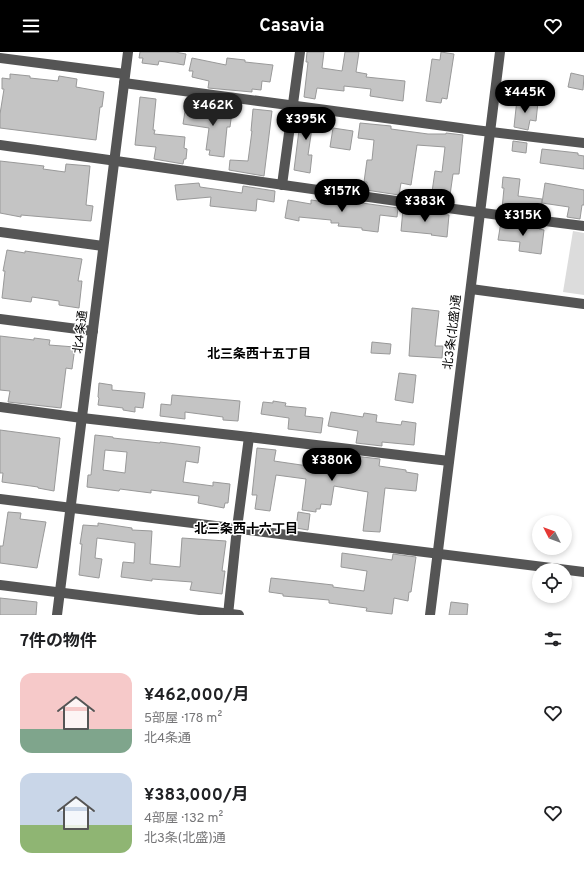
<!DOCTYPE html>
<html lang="ja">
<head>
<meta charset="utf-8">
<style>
  body { margin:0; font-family:Overpass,"Noto Sans JP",sans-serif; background:#f6f6f6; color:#202124; height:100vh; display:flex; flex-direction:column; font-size:15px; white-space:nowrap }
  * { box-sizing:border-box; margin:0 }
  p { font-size:13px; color:#757577 }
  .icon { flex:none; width:22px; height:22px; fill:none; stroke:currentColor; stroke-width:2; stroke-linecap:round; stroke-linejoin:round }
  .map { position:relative; height:563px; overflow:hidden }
  .details { display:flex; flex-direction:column; background:#fff; flex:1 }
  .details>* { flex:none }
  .needle { width:26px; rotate:312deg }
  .tools { position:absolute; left:532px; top:463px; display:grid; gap:8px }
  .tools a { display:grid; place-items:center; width:40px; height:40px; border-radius:50%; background:#fff; box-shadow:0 2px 6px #0003; font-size:20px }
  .price { position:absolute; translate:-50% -34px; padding:0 9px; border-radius:14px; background:#000; color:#fff; font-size:13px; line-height:26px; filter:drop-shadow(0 1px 2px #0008) }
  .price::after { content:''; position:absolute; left:50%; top:24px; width:12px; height:9px; margin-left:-6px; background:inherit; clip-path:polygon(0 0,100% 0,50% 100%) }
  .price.current { background:#222; color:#fff }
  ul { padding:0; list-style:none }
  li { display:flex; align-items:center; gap:12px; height:100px; padding:0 20px }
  li span { display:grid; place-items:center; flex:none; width:112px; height:80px; border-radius:12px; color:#555 }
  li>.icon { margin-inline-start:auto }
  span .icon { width:48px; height:48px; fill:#fffc; stroke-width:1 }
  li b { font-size:17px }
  h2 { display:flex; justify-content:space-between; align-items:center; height:48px; padding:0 20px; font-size:17px }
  header { display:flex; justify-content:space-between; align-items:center; height:52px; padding:0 20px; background:#000; color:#fff; font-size:18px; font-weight:700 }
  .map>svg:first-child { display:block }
</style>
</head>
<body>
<header><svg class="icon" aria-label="menu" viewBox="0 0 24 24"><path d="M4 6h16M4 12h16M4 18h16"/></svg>Casavia<svg class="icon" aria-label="heart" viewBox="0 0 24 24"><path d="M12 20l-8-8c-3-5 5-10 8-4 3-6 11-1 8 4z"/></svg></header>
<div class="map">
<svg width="584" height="563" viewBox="0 0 584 563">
  <rect width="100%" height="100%" fill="#fff"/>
  <path fill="#dcdcdc" d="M 573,179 L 584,181 L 584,243 L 563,240 Z"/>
  <g fill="#c4c4c4" stroke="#999" fill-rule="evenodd">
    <path d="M 140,0 L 175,0 L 186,2 L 184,13 L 159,9 L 158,13 L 142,11 L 143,6 L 139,6 Z"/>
    <path d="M 307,0 L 324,0 L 322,16 L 342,19 L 345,0 L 359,0 L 356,20 L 367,22 L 366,25 L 405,29 L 403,49 L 370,44 L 371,37 L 344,34 L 344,39 L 317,36 L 315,47 L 304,45 L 308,10 L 306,10 Z"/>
    <path d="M 441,0 L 454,2 L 447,47 L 442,46 L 441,51 L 426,49 L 432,7 L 440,8 Z"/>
    <path d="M 192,6 L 226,13 L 227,6 L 245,8 L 245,10 L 273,13 L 270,30 L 262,29 L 261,38 L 252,37 L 252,40 L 208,36 L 209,29 L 192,25 L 193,19 L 189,19 Z"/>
    <path d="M 571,21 L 584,24 L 583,38 L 568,35 Z"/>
    <path d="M 10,22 L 30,24 L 30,26 L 58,29 L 59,24 L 77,27 L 76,35 L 104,40 L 102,55 L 100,55 L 96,88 L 0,76 L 0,62 L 4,37 L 2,37 L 2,26 L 10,27 Z"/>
    <path d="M 140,45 L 156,47 L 153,78 L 155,78 L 154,82 L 185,85 L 184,96 L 187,97 L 186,107 L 184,107 L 183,112 L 154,107 L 156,95 L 135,93 Z"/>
    <path d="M 517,47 L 538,50 L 536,69 L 530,68 L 528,78 L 514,75 Z"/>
    <path d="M 218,50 L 233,52 L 230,75 L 227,75 L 224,105 L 209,103 L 210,98 L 206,98 L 209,76 L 183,72 L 185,59 L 217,63 Z"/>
    <path d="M 253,57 L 272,59 L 264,124 L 229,118 L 230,108 L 248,109 L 252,79 L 251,79 Z"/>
    <path d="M 301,62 L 324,65 L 323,77 L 312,76 L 308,103 L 312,103 L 310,121 L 294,118 Z"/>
    <path d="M 360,71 L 391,74 L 391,77 L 428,82 L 446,82 L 446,81 L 463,83 L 459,122 L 453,122 L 449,150 L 431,147 L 435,119 L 442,120 L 445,95 L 417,93 L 411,133 L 401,131 L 399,143 L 366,138 L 367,130 L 364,130 L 367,108 L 372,108 L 374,88 L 358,86 Z"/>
    <path d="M 333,76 L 353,79 L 350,98 L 330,95 Z"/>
    <path d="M 513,89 L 527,91 L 526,101 L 512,99 Z"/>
    <path d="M 542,97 L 578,101 L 578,103 L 584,104 L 584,117 L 540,111 Z"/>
    <path d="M 0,109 L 44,114 L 43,117 L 65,120 L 66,112 L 90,114 L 86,153 L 93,154 L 91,169 L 21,163 L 21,165 L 0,161 Z"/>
    <path d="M 503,125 L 520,127 L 518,144 L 542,147 L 541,162 L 502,157 L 504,136 L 502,136 Z"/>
    <path d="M 199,131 L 200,135 L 242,141 L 243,134 L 275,139 L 274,150 L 257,147 L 256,159 L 210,154 L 211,145 L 177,148 L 175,133 Z"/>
    <path d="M 545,131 L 584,138 L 584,153 L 582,153 L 580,167 L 567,165 L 569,155 L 542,151 Z"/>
    <path d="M 333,147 L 398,156 L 397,165 L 380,163 L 378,180 L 362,178 L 362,176 L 338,174 L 339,171 L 331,171 L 331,168 L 299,165 L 299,169 L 285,166 L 288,148 L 311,152 L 311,148 L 333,151 Z"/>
    <path d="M 403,157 L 449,163 L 447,185 L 431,183 L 432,182 L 401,179 Z"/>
    <path d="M 501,170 L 539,175 L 539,177 L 544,178 L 541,202 L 519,199 L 520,190 L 498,188 Z"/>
    <path d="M 7,198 L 25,201 L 25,199 L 82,207 L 78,229 L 82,229 L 79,256 L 59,253 L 59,249 L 32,245 L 31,250 L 2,246 L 5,219 L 3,219 Z"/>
    <path d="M 412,256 L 439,259 L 435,294 L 443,294 L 442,306 L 409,304 Z"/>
    <path d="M 0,284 L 34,288 L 34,286 L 50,288 L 49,293 L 75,295 L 72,317 L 66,316 L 61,356 L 8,350 L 10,339 L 0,338 Z"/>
    <path d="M 372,290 L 391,292 L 390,302 L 371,301 Z"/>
    <path d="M 399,321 L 416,323 L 413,351 L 395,348 Z"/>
    <path d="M 99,331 L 112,333 L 112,338 L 145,341 L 143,356 L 135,355 L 135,360 L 123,358 L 123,356 L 98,353 L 99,346 L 98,345 Z"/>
    <path d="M 172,343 L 240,349 L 238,369 L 223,368 L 223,365 L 185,360 L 185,367 L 160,364 L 161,352 L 171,353 Z"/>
    <path d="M 273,349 L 286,351 L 285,354 L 306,356 L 305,364 L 323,366 L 321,381 L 288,377 L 289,366 L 261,362 L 263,350 L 273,351 Z"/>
    <path d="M 331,360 L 363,365 L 364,361 L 377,363 L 376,370 L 401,373 L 402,369 L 416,371 L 414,393 L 382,390 L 382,394 L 356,391 L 358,379 L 328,374 Z"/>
    <path d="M 0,378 L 60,386 L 54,439 L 38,436 L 38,435 L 2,430 L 3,421 L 0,421 Z"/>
    <path d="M 95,383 L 113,385 L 113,386 L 160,391 L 160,390 L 200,395 L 198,411 L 186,409 L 183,430 L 213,434 L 213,430 L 230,432 L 228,451 L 225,451 L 224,456 L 198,451 L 199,444 L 151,438 L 151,441 L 120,437 L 119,439 L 87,435 L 88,423 L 91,423 ZM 105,398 L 127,400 L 125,421 L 103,418 Z"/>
    <path d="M 257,396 L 276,398 L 274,409 L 308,414 L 309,406 L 329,410 L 330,407 L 353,411 L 354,404 L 380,407 L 379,414 L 406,418 L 406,420 L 418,422 L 416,439 L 385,436 L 380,480 L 363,479 L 368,440 L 334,434 L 331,453 L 321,452 L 320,457 L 316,457 L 316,460 L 302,458 L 306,427 L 276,423 L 270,459 L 255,457 L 257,443 L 252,443 Z"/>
    <path d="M 8,460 L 21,461 L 20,467 L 46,470 L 37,516 L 0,511 L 0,494 L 3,494 Z"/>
    <path d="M 298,460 L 310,462 L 308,478 L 296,476 Z"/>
    <path d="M 98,471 L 132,476 L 132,478 L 152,479 L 150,512 L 180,515 L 182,486 L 226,489 L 222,519 L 225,519 L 222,542 L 190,538 L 192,530 L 152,527 L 152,529 L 121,525 L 123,510 L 134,511 L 135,491 L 97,486 L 95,506 L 102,507 L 99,526 L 79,523 L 82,492 L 80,492 L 83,473 L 98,474 Z"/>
    <path d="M 342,501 L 392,508 L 393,502 L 416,505 L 411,540 L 409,540 L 408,549 L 394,546 L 392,562 L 366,559 L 367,556 L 329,551 L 329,548 L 283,544 L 283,542 L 269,540 L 271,526 L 333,533 L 333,535 L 364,539 L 367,519 L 341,515 Z"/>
    <path d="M 0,546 L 37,550 L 36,563 L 0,563 Z"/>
    <path d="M 451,550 L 468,552 L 467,563 L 449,563 Z"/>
  </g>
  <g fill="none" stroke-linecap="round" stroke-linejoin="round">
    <g stroke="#555" stroke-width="10">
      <path d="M 0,6 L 125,22"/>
      <path d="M 124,31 L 475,78 L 584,91"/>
      <path d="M 0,93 C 195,119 389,150 584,174"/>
      <path d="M 282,133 L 300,0"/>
      <path d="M 0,180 L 103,194"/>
      <path d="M 471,237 L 584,252"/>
      <path d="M 0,267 L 93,279"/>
      <path d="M 0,355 L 82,366 L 249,385 L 449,409"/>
      <path d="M 0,447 C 194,473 390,494 584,520"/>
      <path d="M 0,533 L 239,563"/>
      <path d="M 57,563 L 128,0"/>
      <path d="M 228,563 L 237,476 L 249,385"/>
      <path d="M 430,563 L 500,0"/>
    </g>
  </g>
  <g text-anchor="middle" stroke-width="3" stroke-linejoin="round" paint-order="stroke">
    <g font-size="12" fill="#000" stroke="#fff">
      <text transform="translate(80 280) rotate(-83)" y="4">北4条通</text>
      <text transform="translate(452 280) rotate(-83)" y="4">北3条(北盛)通</text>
    </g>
    <g font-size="13" font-weight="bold" fill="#000" stroke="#fff">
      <text x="259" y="306">北三条西十五丁目</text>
      <text x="246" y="481">北三条西十六丁目</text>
    </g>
  </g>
</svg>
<div class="tools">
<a><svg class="needle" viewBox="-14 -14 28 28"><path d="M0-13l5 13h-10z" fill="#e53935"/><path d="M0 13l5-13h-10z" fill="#757577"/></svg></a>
<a><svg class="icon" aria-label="locate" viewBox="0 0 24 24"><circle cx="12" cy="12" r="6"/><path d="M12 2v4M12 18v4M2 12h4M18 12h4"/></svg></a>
</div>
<b class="price" style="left:525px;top:62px">¥445K</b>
<b class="price current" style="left:213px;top:75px">¥462K</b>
<b class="price" style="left:306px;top:89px">¥395K</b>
<b class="price" style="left:342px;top:161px">¥157K</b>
<b class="price" style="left:425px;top:171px">¥383K</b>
<b class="price" style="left:523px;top:185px">¥315K</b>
<b class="price" style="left:332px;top:430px">¥380K</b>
</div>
<section class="details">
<h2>7件の物件<svg class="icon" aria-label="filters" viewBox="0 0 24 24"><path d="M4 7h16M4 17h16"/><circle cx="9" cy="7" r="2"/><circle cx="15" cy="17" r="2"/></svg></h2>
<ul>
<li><span style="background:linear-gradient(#f6c9c9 70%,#7fa58c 0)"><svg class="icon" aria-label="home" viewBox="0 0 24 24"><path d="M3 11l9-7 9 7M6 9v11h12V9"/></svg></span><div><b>¥462,000/月</b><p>5部屋 · 178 m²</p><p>北4条通</p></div><svg class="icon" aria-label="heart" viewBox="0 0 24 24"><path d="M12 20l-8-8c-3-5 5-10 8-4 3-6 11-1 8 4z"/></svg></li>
<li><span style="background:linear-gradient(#c9d6e8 65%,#8fb573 0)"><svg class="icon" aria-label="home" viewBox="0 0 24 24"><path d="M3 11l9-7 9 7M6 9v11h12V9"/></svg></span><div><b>¥383,000/月</b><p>4部屋 · 132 m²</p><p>北3条(北盛)通</p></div><svg class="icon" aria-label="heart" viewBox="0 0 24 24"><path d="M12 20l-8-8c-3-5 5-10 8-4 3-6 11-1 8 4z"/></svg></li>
</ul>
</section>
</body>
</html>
